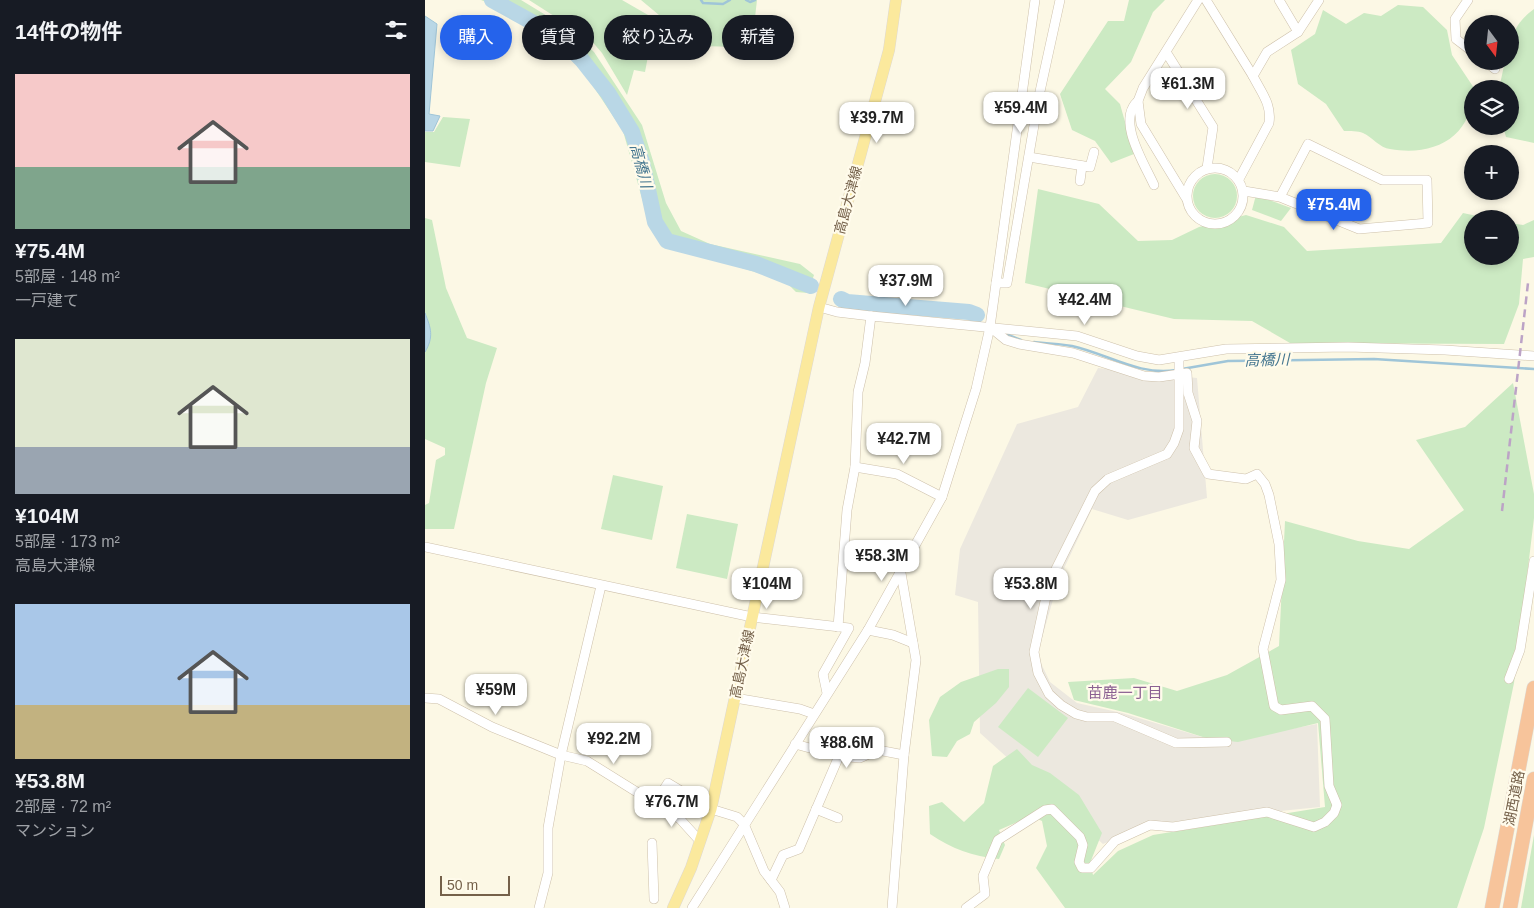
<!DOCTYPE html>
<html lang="ja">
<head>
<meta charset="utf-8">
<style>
  body { margin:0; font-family:Arial,"Noto Sans JP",sans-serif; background:#20242c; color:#f1f3f6; height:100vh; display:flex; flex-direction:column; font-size:19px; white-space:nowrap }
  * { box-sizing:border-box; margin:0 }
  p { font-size:16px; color:#9ea1a6 }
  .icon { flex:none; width:28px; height:28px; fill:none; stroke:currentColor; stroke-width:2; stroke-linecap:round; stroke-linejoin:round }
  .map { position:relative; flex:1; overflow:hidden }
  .details { display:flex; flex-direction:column; background:#171b24; width:425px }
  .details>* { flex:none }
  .guide { position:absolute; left:15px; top:15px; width:475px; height:45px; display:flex; gap:10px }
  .needle { width:32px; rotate:165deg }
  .fabs { position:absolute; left:1039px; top:15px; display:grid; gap:10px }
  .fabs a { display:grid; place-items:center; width:55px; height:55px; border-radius:50%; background:#171b24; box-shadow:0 2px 8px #0003; font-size:25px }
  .scale { position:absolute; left:15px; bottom:12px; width:70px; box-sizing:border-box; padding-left:5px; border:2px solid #75614a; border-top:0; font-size:14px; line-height:18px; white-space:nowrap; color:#75614a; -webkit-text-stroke:4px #fffbeb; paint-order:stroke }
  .price { position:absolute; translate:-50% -42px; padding:0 11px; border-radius:10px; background:#fff; color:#222; font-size:16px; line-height:32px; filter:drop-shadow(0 1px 2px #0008) }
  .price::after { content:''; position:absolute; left:50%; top:30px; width:15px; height:11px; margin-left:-8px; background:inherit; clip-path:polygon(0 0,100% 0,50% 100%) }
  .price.selected { background:#2563eb; color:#fff }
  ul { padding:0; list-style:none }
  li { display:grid; align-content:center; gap:10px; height:265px; padding:0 15px }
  li span { display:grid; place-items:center; height:155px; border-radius:0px; color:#555 }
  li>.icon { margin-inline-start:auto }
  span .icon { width:90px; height:90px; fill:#fffc; stroke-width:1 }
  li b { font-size:21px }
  h2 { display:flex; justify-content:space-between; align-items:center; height:60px; padding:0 15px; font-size:21px }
  .pill { padding:0 18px; border-radius:22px; background:#171b24; box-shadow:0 2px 8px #0003; font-size:18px; line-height:45px }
  .pill.selected { background:#2563eb; color:#fff }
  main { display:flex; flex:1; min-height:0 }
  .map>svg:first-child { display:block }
</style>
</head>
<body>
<main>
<section class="details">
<h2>14件の物件<svg class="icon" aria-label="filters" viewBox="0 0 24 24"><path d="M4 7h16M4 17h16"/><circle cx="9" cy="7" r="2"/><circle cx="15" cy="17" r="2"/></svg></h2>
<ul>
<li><span style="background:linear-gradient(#f6c9c9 60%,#7fa58c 0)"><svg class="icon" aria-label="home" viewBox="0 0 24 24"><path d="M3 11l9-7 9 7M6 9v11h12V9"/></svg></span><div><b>¥75.4M</b><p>5部屋 · 148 m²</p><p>一戸建て</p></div></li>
<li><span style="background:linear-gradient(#dfe7d0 70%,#9aa5b1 0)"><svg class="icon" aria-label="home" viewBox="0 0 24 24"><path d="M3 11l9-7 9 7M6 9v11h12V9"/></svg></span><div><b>¥104M</b><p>5部屋 · 173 m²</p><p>高島大津線</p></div></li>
<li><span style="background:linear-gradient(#a9c7e8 65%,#c2b280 0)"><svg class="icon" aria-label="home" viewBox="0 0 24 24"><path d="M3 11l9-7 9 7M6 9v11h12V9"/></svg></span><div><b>¥53.8M</b><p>2部屋 · 72 m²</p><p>マンション</p></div></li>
</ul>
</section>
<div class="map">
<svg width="1109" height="908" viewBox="0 0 1109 908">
  <rect width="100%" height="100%" fill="#fcf8e5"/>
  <path fill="#ece8df" d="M 673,368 L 772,378 L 782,498 L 703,520 L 667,509 L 634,579 L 612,655 L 625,682 L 652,703 L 697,713 L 794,742 L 892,724 L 895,807 L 727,824 L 678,844 L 555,733 L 553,602 L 530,595 L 535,549 L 592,424 L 653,407 Z"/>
  <g fill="#cceac3">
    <path d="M 56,0 L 96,0 L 147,31 L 169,52 L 217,125 L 241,203 L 256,231 L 285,244 L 375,264 L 389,275 L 383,293 L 371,292 L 360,281 L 238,244 L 222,216 L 198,131 L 146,53 L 66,4 Z"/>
    <path d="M 104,0 L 197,0 L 230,19 L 220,72 L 209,70 L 202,95 L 177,53 L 165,39 Z"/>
    <path d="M 216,0 L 332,0 L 329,26 L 311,47 L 277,46 L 259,20 L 234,15 Z"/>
    <path d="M 704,0 L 740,0 L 728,12 L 706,62 L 680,89 L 695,104 L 709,154 L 686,163 L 670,141 L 647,130 L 635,94 L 683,21 L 699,21 Z"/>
    <path d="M 973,5 L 998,7 L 1022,30 L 1027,55 L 1049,88 L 1048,89 C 1048,137 1009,157 965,149 C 955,148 947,137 938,133 C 933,131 925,131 919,131 L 901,104 L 873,84 L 866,50 L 890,34 L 898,10 L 921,24 L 939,13 L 956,16 Z"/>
    <path d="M 1109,9 L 1109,143 L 1081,137 L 1078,126 L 1085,126 L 1085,89 L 1074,89 L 1080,61 L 1085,61 C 1085,37 1089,24 1109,9 Z"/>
    <path d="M 18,117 L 45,119 L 35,167 L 0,162 L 0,132 L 9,132 Z"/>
    <circle cx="790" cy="196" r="22"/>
    <path d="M 613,189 L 674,204 L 713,241 L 747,240 L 774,227 L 821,215 L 859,227 L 882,251 L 1016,243 L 1038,213 L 1066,219 L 1048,219 L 1048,256 L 1085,256 L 1085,223 L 1098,225 L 1109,220 L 1109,257 L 1098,259 L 1094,304 L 1079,344 L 865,343 L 827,321 L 749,319 L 600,283 Z"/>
    <path d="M 831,195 L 866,208 L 856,221 L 827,210 Z"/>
    <path d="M 0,218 L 7,220 L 21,288 L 42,338 L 72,348 L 61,383 L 29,529 L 0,529 L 0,505 L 4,503 L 11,460 L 20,455 L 20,448 L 0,439 Z"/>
    <path d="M 1088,383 L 1109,494 L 1109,518 L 1089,683 L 1059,828 L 1032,908 L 640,908 L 611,868 L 622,846 L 617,821 L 606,816 L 574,830 L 580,845 L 574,859 C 547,856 527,849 505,834 L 504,806 L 517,802 L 539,822 L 559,803 L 568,766 L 592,749 L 607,765 L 625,773 L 654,795 L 677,833 L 665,863 L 668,875 L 693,851 L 728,835 L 900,807 L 893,723 L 813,742 L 784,739 L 703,713 L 649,700 L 643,682 L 709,678 L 752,691 L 802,675 L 854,646 L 860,521 L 933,541 L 984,549 L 1039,510 L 991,440 L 1040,427 Z"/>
    <path d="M 188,475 L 238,486 L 227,540 L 176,529 Z"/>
    <path d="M 262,514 L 313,524 L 302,579 L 251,568 Z"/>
    <path d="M 573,669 L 584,669 L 584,687 L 571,703 L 549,722 L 545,734 L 532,741 L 522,757 L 507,756 L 504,720 L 515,697 L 536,682 Z"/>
    <path d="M 603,688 L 643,718 L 613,757 L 573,727 Z"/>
    <path d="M 1109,835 L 1109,908 L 1096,908 Z"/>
  </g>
  <g fill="#b9d7e6" stroke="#9fc5d8">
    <path d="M 0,16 L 12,24 L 4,114 L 15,116 L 8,131 L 0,131 Z"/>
    <path d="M 0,313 C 6,328 9,337 0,352 Z"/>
  </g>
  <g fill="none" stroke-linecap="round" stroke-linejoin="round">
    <g stroke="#9fc5d8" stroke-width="2.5">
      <path d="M 276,0 L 278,3 L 298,4 L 305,0"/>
      <path d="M 321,0 L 325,2 L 330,0"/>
      <path d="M 581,334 L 596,340"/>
      <path d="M 609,342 C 621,343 635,344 647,346 C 683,354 714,376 751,370"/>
      <path d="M 757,369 L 803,361 L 949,359 L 1109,369"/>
    </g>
    <g stroke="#b9d7e6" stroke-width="16">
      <path d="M 67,0 L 134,37 L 157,60 L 183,93 L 207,132 L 217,162 L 230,222 L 242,241 L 331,264 L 386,286"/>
      <path d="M 416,299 L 422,302 L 544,312 L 552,315"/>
    </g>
    <defs>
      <g id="minor">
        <path d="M 781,0 L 828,76"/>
        <path d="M 854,0 L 873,32"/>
        <path d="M 1043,0 L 1030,19 L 1031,39 L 1048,52"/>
        <path d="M 741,52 L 788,127 L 782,168"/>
        <path d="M 1060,61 L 1070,69"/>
        <path d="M 713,101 C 691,120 719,163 729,185"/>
        <path d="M 604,157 L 665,167 L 669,152"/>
        <circle cx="790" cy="196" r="28"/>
        <path d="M 814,179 L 844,123 C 847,104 836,92 828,76 L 842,52 L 873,32 L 894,0"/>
        <path d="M 655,181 L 657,166"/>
        <path d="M 819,191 L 855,197 L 934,229 L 1003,223 L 1002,180 L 957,180 L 883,144 L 855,197"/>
        <path d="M 761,198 L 716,124 L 713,101 L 718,88 L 773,0"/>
        <path d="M 571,283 L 582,283 L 614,96 L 635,0"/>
        <path d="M 394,307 L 412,312 L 446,316 L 652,336 L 712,356 L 734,360 L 801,349 L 923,347 L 1020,350 L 1109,356"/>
        <path d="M 754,358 L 754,429 L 749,443 L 742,454 L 683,479 L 670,491 L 624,583 L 609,652 L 613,673 L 624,694 L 636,705 L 651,714 L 662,717 L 690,717 L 751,743 L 802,742"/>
        <path d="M 430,467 L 472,474 L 517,497"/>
        <path d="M 0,547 L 327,617 L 424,628 L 398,674 L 402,693"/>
        <path d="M 413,627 L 422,510 L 430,467 L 433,392 L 440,363 L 446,316"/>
        <path d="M 443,630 L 468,635 L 488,643"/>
        <path d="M 1084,679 L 1095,650 L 1109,561"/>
        <path d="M 0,698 L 14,699 L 67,727 L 136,755 L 162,761 L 255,819 L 274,840"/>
        <path d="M 310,698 L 375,709 L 389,714"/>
        <path d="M 370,744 L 414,756 L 435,758 L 453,750 L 479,755"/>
        <path d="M 229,805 L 243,783 L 286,809 L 312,817 L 319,824 L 339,871 L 355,892 L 360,908"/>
        <path d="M 391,809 L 413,818"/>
        <path d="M 227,843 L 229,899"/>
        <path d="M 346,880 L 358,855 L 374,849 L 414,756"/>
        <path d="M 114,908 L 123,873 L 123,828 L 136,755 L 176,586"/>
        <path d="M 267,908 L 443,630 L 517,497 L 551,389 L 565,327 L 610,0"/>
        <path d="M 467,908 L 479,755 L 491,660 L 476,573"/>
        <path d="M 541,908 L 560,894 L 558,876 L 573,840 L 620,810 L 627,809 L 655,837 L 658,845 L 654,862 L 657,868 L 666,868 L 690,841 L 725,825 L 748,827 L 842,812 L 889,827 L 900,822 L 909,813 L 912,805 L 904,786 L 900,719 L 887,706 L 856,710 L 849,706 L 838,649 L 856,580 L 854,544 L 844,495 L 840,484 L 832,474 L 821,479 L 783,474 L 769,448 L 772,421 L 763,393 L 762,373 L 734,377 L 719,376 L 648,353 L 594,344 L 581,340 L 565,327"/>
      </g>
      <path id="major" d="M 248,908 L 266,868 L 286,809 L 394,307 L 464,50 L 471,0"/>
      <g id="highway">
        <path d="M 1067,908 L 1109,688"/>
        <path d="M 1085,908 L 1109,779"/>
      </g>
    </defs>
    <use href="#minor" stroke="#cec1ab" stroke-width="10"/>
    <use href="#major" stroke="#ded9d4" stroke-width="12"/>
    <use href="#highway" stroke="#ded9d4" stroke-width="15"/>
    <use href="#minor" stroke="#fff" stroke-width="9"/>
    <use href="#major" stroke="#fbe99d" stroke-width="11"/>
    <use href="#highway" stroke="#f7c49b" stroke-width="14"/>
    <path stroke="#bca3c6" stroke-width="2.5" stroke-dasharray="8 5" stroke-linecap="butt" d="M 1077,511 L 1103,283"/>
  </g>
  <g text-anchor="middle" stroke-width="4.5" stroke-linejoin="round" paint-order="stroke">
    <g font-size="14" fill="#75614a" stroke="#fffbeb">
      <text transform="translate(423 200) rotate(-75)" y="5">高島大津線</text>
      <text transform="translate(317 664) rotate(-78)" y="5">高島大津線</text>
      <text transform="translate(1089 798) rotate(-79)" y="5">湖西道路</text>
    </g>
    <g font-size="15" font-style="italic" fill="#467790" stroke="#fffbeb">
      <text transform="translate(216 166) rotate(75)" y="5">高橋川</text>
      <text transform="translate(842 360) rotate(-1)" y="5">高橋川</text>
    </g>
    <g font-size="15" fill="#8b6192" stroke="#fffbeb">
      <text x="700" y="698">苗鹿一丁目</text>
    </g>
  </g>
</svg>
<div class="fabs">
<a><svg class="needle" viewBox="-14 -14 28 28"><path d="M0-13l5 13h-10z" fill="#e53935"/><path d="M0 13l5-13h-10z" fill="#9ea1a6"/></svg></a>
<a><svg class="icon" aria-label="layers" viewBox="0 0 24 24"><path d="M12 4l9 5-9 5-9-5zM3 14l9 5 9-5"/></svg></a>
<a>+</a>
<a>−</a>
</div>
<div class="scale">50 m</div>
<b class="price" style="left:763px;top:110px">¥61.3M</b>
<b class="price" style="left:596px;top:134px">¥59.4M</b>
<b class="price" style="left:452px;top:144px">¥39.7M</b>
<b class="price selected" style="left:909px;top:231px">¥75.4M</b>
<b class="price" style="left:481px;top:307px">¥37.9M</b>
<b class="price" style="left:660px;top:326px">¥42.4M</b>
<b class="price" style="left:479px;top:465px">¥42.7M</b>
<b class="price" style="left:457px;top:582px">¥58.3M</b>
<b class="price" style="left:342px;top:610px">¥104M</b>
<b class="price" style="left:606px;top:610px">¥53.8M</b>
<b class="price" style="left:71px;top:716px">¥59M</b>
<b class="price" style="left:189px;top:765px">¥92.2M</b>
<b class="price" style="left:422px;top:769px">¥88.6M</b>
<b class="price" style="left:247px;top:828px">¥76.7M</b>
<div class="guide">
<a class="pill selected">購入</a>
<a class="pill">賃貸</a>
<a class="pill">絞り込み</a>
<a class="pill">新着</a>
</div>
</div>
</main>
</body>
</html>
